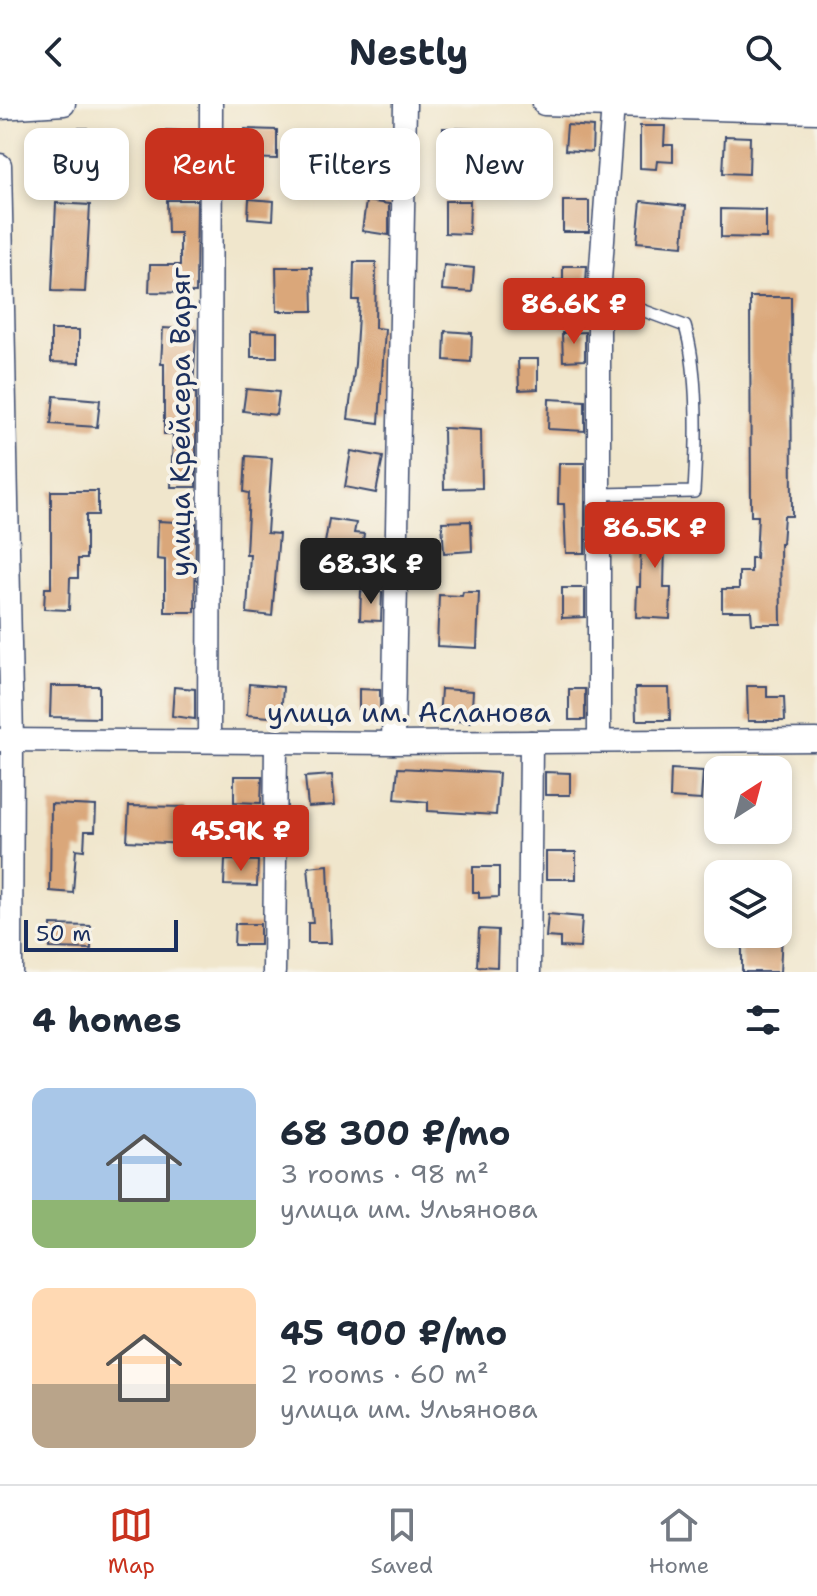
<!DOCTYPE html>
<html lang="en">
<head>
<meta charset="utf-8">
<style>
  body { margin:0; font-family:"Shantell Sans",sans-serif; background:#f2f2f3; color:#1f2937; height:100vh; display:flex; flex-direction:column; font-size:30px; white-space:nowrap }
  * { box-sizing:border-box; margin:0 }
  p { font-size:26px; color:#747a83 }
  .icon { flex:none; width:44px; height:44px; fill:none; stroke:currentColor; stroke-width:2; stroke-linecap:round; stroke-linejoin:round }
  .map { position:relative; height:868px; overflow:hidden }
  .panel { display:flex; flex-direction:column; background:#fff; flex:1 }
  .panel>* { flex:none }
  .banner { position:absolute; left:24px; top:24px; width:770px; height:72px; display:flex; gap:16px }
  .needle { width:52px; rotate:36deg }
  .fabs { position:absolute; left:704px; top:652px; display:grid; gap:16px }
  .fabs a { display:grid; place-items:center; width:88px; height:88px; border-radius:16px; background:#fff; box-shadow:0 4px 12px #0003; font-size:40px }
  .scale { position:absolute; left:24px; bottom:20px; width:154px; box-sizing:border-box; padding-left:8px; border:4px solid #1b2f5e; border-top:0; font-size:22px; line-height:28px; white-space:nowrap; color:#1b2f5e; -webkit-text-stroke:6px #f7f3e8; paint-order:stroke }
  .price { position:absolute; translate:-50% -68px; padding:0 18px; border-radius:8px; background:#c8321e; color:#fff; font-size:26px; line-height:52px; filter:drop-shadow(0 2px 4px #0008) }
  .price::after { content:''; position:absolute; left:50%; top:48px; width:24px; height:18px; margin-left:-12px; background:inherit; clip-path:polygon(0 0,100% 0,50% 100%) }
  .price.on { background:#222; color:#fff }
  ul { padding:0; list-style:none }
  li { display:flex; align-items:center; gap:24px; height:200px; padding:0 32px }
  li span { display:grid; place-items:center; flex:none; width:224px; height:160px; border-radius:16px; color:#555 }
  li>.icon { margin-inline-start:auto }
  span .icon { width:96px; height:96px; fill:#fffc; stroke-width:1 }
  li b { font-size:34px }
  h2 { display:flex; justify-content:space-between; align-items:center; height:96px; padding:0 32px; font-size:34px }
  .chip { padding:0 28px; border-radius:16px; background:#fff; box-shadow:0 4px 12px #0003; font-size:28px; line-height:72px }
  .chip.on { background:#c8321e; color:#fff }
  header { display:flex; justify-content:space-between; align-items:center; height:104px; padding:0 32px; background:#fff; font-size:36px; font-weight:700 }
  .menu { display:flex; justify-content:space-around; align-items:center; height:112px; border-top:2px solid #e0e1e3; background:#fff; font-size:22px; color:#747a83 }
  .menu a { display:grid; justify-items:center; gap:4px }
  .menu .on { color:#c8321e }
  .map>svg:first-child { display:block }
</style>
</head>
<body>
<header><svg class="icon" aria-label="back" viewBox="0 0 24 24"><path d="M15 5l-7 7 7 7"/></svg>Nestly<svg class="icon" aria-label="search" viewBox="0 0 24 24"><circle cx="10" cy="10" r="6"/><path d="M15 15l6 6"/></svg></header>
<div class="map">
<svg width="817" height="868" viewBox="0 0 817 868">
  <rect width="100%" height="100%" fill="#f7f3e8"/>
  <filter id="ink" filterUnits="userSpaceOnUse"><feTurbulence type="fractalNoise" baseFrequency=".0125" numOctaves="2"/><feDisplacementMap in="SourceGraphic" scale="16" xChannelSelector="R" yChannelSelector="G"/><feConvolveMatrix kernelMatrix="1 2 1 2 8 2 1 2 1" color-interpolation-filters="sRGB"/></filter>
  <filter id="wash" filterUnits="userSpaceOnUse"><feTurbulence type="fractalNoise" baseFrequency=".006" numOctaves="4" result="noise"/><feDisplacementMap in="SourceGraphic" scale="32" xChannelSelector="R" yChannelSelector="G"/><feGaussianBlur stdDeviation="1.8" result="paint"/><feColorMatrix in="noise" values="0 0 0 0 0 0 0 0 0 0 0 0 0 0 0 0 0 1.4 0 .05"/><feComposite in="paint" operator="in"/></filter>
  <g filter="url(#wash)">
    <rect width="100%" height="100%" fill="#f0e6cc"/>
    <g id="blocks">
      <g fill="#daa77a">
        <path d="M 567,21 L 593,23 L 592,48 L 565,46 Z"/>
        <path d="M 640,22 L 665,22 L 664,41 L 673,41 L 673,58 L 657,57 L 656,65 L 640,64 Z"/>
        <path d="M 54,24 L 87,24 L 88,56 L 55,57 Z"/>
        <path d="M 443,24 L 474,25 L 473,46 L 442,44 Z"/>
        <path d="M 245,25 L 277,26 L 277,55 L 244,54 Z"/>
        <path d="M 166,26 L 197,28 L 196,53 L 165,52 Z"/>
        <rect x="367" y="28" width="23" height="33"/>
        <path d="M 725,32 L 750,33 L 749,70 L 723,69 Z"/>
        <path d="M 249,95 L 274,97 L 273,116 L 248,114 Z"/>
        <path d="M 167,96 L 197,96 L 196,189 L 149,188 L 150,161 L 180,161 L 180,129 L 168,129 Z"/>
        <path d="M 366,97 L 389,100 L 389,131 L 362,127 Z"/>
        <path d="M 445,97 L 470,97 L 469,130 L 445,129 Z"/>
        <rect x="563" y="97" width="26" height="31"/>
        <path d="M 641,97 L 686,102 L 683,142 L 637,138 Z"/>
        <path d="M 56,99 L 90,101 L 85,188 L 52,187 Z"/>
        <path d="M 721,105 L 766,106 L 766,134 L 721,133 Z"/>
        <path d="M 354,158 L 376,158 L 375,224 L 385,225 L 379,319 L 348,315 L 355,260 L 359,196 L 353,196 Z"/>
        <path d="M 444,161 L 474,164 L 472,188 L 442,186 Z"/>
        <path d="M 563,162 L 587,162 L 585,195 L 554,194 L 554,176 L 563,176 Z"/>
        <path d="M 276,163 L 312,163 L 313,207 L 277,207 Z"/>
        <path d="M 750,193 L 791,193 L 792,412 L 784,412 L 782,440 L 780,440 L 781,520 L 752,520 L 751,507 L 722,507 L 722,485 L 739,485 L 739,468 L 751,468 L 751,454 L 756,454 L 758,412 L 751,412 Z"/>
        <path d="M 163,224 L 196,226 L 193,289 L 196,289 L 196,383 L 171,383 L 173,330 L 164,330 L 164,260 L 161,260 Z"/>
        <path d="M 51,226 L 79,226 L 79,259 L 51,258 Z"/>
        <path d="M 251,227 L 277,228 L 277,253 L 251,253 Z"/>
        <path d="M 445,227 L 472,229 L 471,258 L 444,256 Z"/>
        <path d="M 585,228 L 585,256 L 563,257 L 562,229 Z"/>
        <path d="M 518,255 L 538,255 L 538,285 L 519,286 Z"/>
        <path d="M 246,285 L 279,288 L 276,311 L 243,307 Z"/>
        <path d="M 54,292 L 100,296 L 97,323 L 51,320 Z"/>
        <path d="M 549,295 L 585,297 L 585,327 L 548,325 Z"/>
        <path d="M 443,324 L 481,326 L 482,384 L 444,385 Z"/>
        <path d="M 351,347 L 383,353 L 376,389 L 345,383 Z"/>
        <path d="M 246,352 L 272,354 L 267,429 L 279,430 L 272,512 L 247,509 L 250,450 L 246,450 L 249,389 L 244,388 Z"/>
        <path d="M 559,359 L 585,359 L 585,449 L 566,449 L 564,400 L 558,400 Z"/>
        <path d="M 51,387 L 98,387 L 98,411 L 86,411 L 86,455 L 78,455 L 78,474 L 70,474 L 69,506 L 44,505 L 45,484 L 51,484 Z"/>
        <path d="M 329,415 L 356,419 L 354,429 L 364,430 L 360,457 L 323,451 Z"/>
        <path d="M 158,417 L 196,419 L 195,508 L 165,508 L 165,456 L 157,455 Z"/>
        <path d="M 471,417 L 472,447 L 444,449 L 442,418 Z"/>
        <path d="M 641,419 L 684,420 L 683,438 L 665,438 L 664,484 L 671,484 L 670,515 L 636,513 L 637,483 L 640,483 Z"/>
        <path d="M 562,484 L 585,484 L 585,513 L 562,514 Z"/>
        <path d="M 361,487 L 382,488 L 381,517 L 360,516 Z"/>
        <path d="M 463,488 L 479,488 L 477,544 L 437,542 L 439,491 L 462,492 Z"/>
        <path d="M 249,580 L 283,583 L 281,614 L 247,611 Z"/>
        <path d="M 51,582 L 99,582 L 99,614 L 50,613 Z"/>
        <path d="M 747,582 L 767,582 L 767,593 L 784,593 L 785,617 L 748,617 Z"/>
        <path d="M 174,583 L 195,585 L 195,615 L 172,612 Z"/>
        <path d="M 635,584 L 669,584 L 670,616 L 636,616 Z"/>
        <path d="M 359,585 L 380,586 L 380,611 L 359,611 Z"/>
        <path d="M 441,585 L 473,587 L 471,618 L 439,616 Z"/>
        <rect x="569" y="585" width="16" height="31"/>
        <path d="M 398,664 L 499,669 L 496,711 L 428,707 L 428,698 L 395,695 Z"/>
        <path d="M 671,665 L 703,667 L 701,696 L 670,694 Z"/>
        <path d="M 545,668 L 570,669 L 570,691 L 545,691 Z"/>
        <path d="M 332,671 L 335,701 L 308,703 L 305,673 Z"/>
        <path d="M 234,672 L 262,672 L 261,699 L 234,698 Z"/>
        <path d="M 51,700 L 96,702 L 95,727 L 85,727 L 84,746 L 76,745 L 73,789 L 50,787 Z"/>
        <path d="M 129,702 L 185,703 L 185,740 L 127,737 Z"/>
        <rect x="546" y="748" width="30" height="27"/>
        <path d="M 225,756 L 258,757 L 257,782 L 224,781 Z"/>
        <path d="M 328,761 L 331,839 L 308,839 L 308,819 L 313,819 L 308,763 Z"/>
        <path d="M 473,763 L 499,763 L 499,793 L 479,794 L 479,788 L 473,788 Z"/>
        <path d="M 548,810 L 582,813 L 580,844 L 560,843 L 560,834 L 546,833 Z"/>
        <path d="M 235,820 L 260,820 L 260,841 L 234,841 Z"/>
        <path d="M 51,821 L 91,822 L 91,845 L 50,844 Z"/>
        <path d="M 479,825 L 498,826 L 497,863 L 477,862 Z"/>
        <path d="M 742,830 L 782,830 L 780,868 L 742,868 Z"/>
      </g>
    </g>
  </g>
  <g filter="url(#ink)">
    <use href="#blocks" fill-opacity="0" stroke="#3b4a6e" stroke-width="2"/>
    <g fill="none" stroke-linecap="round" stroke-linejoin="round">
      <defs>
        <path id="service" d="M 599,190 L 685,222 C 699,269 697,339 694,388 L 600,390"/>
        <g id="minor">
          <path d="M 544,0 L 817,8"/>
          <path d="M 0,4 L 64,0"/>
          <path d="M 0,61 L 12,636 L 11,868"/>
          <path d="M 0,636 L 393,639 L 817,636"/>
          <path d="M 209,637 L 211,0"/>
          <path d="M 599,637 L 599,190 L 613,0"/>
          <path d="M 393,639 L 405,0"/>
          <path d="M 274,868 L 276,638"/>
          <path d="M 529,868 L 531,638"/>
        </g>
      </defs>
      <use href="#service" stroke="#3b4a6e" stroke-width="14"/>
      <use href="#minor" stroke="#3b4a6e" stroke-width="25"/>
      <use href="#service" stroke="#fff" stroke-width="11"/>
      <use href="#minor" stroke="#fff" stroke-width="22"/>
    </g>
  </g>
  <g text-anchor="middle" stroke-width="8" stroke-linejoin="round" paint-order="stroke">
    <g font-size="28" fill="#1b2f5e" stroke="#f7f3e8">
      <text transform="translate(180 318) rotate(-90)" y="10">улица Крейсера Варяг</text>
      <text x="409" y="618">улица им. Асланова</text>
    </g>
  </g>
</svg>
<div class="fabs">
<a><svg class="needle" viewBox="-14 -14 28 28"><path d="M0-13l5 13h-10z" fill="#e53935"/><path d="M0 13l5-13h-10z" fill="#747a83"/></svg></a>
<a><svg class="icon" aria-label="layers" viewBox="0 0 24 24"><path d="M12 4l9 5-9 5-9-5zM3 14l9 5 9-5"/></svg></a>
</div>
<div class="scale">50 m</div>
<b class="price" style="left:574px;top:242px">86.6K ₽</b>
<b class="price" style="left:655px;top:466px">86.5K ₽</b>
<b class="price on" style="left:371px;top:502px">68.3K ₽</b>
<b class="price" style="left:241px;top:769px">45.9K ₽</b>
<div class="banner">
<a class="chip">Buy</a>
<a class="chip on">Rent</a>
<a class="chip">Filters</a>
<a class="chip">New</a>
</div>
</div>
<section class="panel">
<h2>4 homes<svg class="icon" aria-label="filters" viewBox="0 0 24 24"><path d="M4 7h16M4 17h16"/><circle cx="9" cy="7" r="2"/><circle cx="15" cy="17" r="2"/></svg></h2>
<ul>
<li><span style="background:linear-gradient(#a9c7e8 70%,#8fb573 0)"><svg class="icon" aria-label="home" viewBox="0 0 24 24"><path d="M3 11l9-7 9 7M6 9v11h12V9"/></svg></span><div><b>68 300 ₽/mo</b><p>3 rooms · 98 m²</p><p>улица им. Ульянова</p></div></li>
<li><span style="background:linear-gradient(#ffd9b3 60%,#b9a48a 0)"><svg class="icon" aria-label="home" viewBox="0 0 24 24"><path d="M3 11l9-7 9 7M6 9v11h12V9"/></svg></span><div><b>45 900 ₽/mo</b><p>2 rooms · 60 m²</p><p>улица им. Ульянова</p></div></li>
</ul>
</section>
<nav class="menu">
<a class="on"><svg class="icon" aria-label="map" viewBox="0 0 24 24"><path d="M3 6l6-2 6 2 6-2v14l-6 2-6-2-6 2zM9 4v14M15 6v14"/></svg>Map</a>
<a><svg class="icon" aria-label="saved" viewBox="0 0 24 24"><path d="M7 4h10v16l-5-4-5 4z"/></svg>Saved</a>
<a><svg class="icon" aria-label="home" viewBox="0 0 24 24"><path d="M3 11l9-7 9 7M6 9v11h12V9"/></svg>Home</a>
</nav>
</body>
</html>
